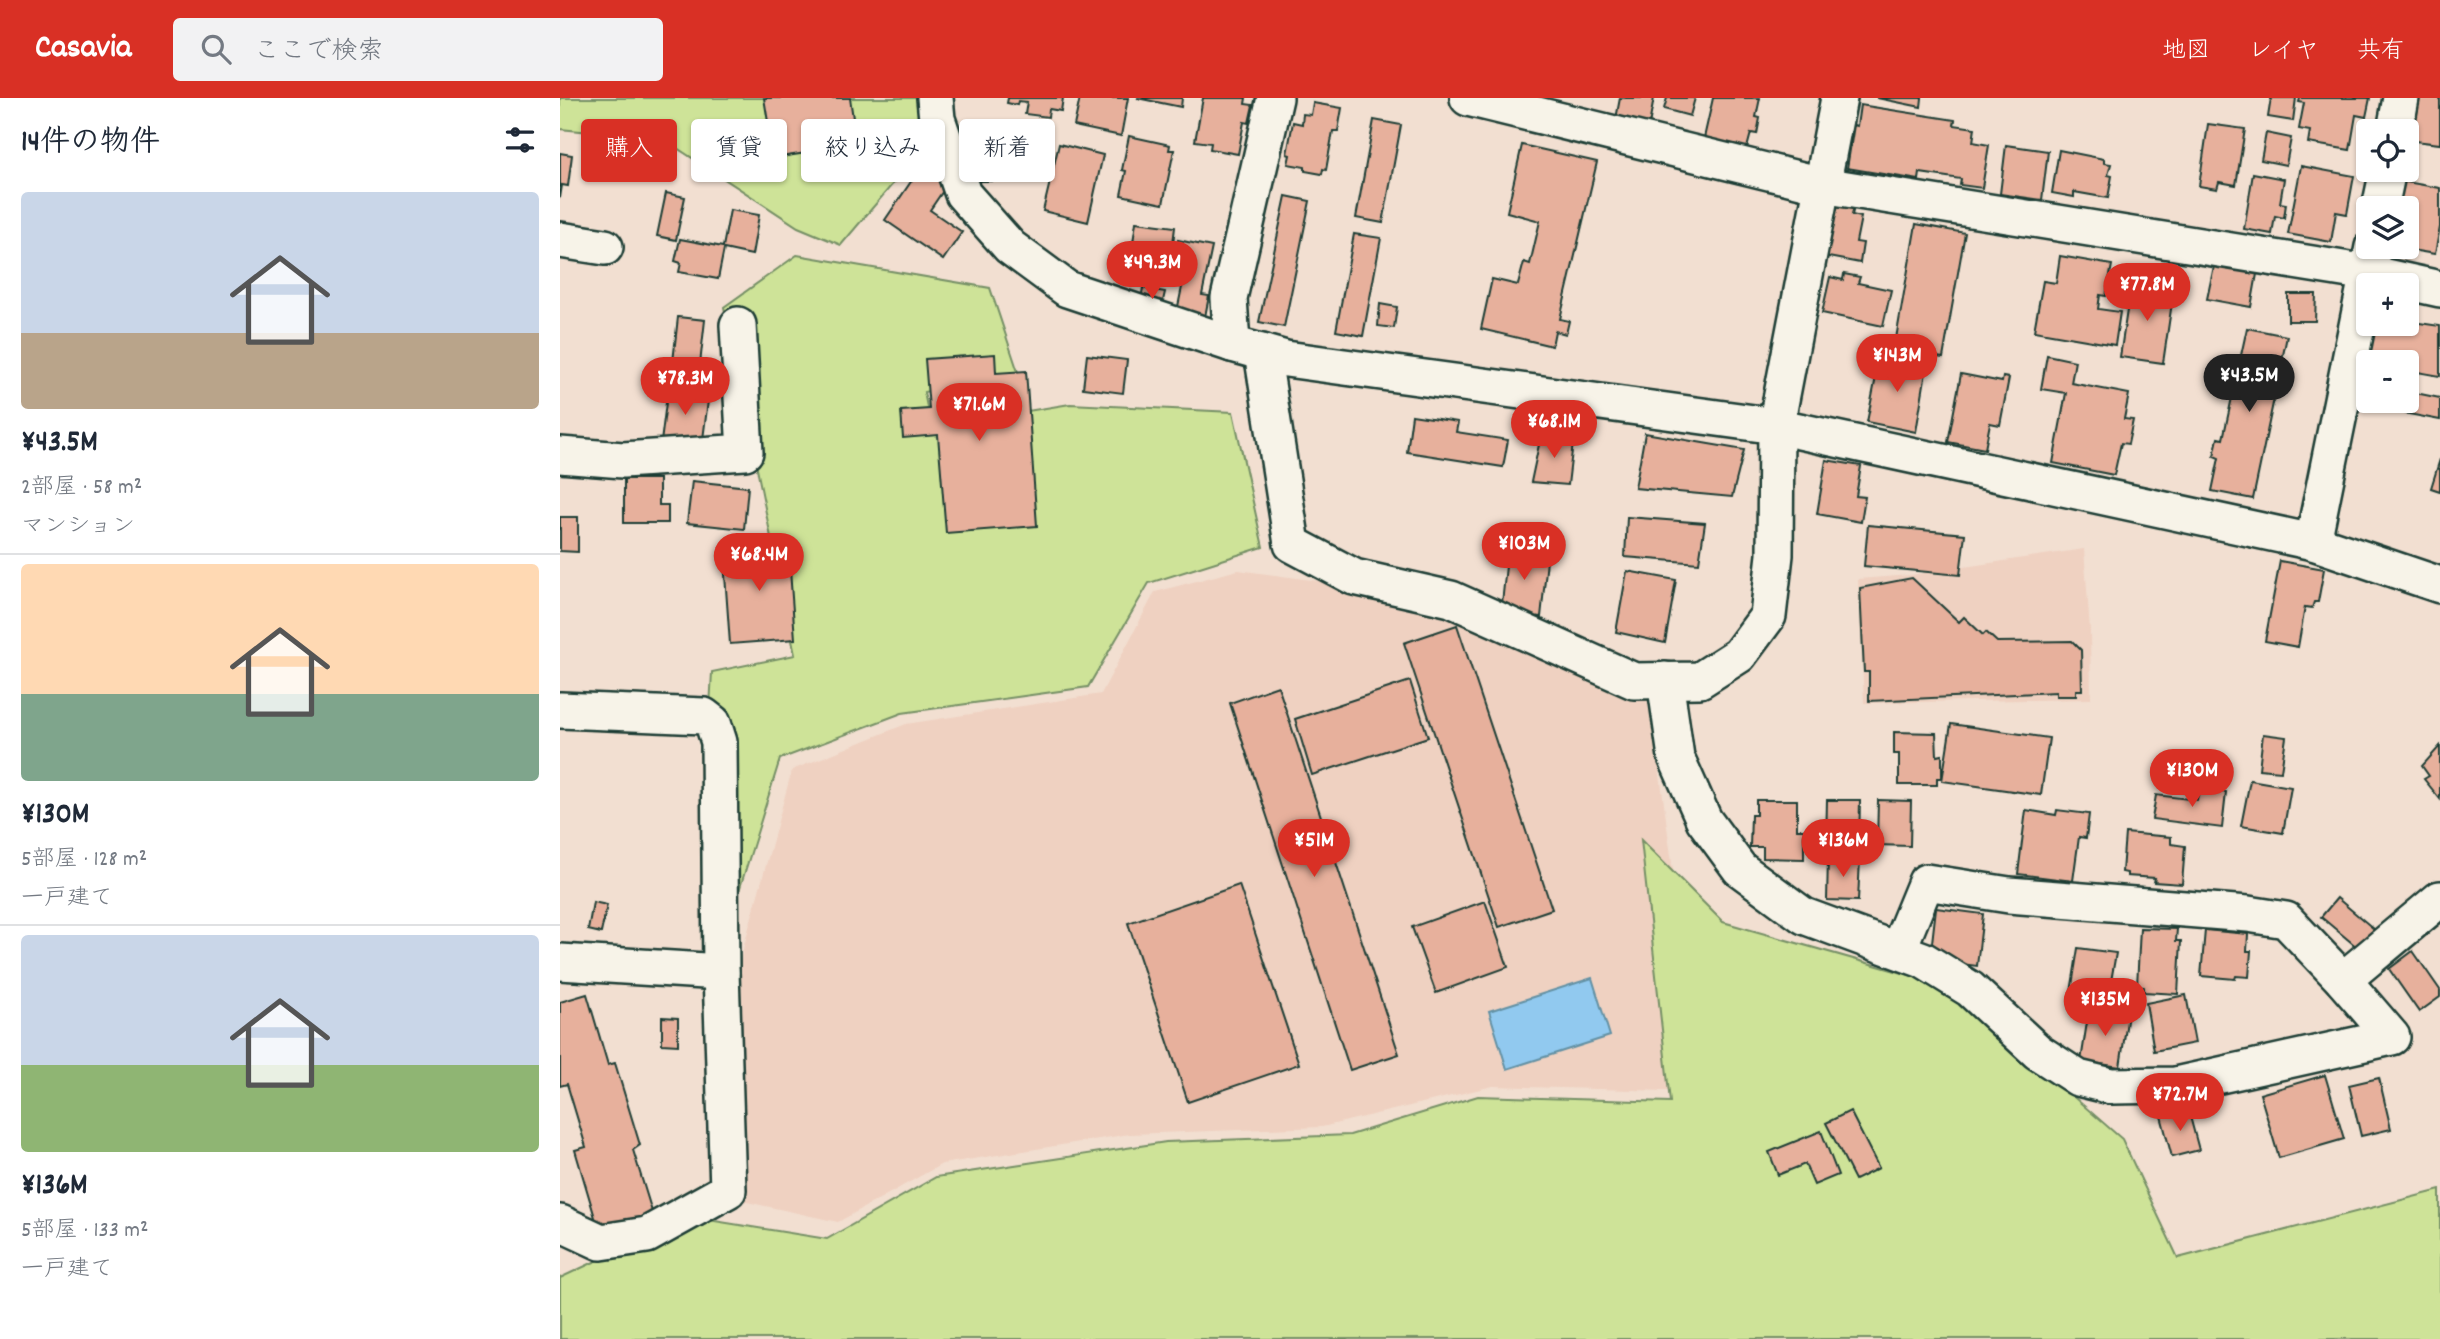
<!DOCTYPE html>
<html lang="ja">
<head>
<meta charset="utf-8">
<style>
  body { margin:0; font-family:Dekko,"Klee One",sans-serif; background:#f2f2f3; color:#1f2937; height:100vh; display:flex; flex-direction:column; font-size:26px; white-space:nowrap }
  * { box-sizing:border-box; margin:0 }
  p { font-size:23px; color:#747a83 }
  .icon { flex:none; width:38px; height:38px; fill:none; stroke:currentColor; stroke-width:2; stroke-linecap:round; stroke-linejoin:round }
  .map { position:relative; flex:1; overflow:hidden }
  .drawer { display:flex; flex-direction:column; background:#fff; width:560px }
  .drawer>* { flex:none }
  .hud { position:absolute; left:21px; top:21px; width:665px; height:63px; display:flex; gap:14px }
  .tools { position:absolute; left:1796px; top:21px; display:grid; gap:14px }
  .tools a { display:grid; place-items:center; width:63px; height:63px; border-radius:7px; background:#fff; box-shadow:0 2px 5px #0004; font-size:35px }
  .price { position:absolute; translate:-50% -60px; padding:0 16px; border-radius:24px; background:#d93025; color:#fff; font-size:23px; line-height:46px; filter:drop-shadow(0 2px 4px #0008) }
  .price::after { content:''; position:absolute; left:50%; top:42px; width:21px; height:16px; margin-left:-10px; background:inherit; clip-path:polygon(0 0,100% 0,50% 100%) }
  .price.on { background:#222; color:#fff }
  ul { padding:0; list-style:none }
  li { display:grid; align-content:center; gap:14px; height:371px; padding:0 21px }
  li+li { border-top:2px solid #e0e1e3 }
  li span { display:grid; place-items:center; height:217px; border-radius:7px; color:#555 }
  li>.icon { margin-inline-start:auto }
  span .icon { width:126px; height:126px; fill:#fffc; stroke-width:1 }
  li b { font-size:30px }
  h2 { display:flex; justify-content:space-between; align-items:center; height:84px; padding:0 21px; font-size:30px }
  .chip { padding:0 24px; border-radius:7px; background:#fff; box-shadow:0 2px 5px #0004; font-size:24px; line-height:63px }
  .chip.on { background:#d93025; color:#fff }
  header { display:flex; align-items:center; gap:42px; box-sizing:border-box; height:98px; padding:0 35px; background:#d93025; color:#fff }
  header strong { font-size:33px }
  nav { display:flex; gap:38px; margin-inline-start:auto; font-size:24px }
  .search { width:490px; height:63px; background:#f2f2f3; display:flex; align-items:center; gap:18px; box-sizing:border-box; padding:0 24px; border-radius:7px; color:#747a83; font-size:26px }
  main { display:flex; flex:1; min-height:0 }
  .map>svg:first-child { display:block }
</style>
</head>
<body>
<header>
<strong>Casavia</strong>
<div class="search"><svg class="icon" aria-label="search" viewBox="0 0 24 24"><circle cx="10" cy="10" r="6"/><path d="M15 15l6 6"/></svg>ここで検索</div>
<nav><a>地図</a><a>レイヤ</a><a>共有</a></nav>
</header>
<main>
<section class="drawer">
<h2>14件の物件<svg class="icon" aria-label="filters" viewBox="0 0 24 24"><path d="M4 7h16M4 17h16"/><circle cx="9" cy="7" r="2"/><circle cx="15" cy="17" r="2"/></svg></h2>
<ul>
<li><span style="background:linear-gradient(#c9d6e8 65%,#b9a48a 0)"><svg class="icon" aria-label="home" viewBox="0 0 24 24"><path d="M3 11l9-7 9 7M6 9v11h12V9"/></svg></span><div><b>¥43.5M</b><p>2部屋 · 58 m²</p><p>マンション</p></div></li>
<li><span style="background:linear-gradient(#ffd9b3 60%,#7fa58c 0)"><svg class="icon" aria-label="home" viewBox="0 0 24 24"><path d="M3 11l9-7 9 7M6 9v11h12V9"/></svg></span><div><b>¥130M</b><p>5部屋 · 128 m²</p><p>一戸建て</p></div></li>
<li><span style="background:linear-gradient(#c9d6e8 60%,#8fb573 0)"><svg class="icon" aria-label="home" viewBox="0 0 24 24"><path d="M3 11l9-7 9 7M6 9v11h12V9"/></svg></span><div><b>¥136M</b><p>5部屋 · 133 m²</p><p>一戸建て</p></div></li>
</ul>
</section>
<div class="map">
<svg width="1880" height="1241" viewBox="0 0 1880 1241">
  <rect width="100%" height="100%" fill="#f2dfd1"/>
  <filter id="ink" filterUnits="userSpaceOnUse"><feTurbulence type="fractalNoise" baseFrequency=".0143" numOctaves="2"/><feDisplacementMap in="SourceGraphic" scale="14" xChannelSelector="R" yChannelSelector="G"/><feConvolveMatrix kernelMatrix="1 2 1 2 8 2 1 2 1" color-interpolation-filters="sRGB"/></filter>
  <g filter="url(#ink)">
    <g fill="#efd1c1">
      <path d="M 1524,451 L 1530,532 L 1531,601 L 1304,605 L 1298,481 L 1351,477 Z"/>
      <path d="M 678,472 L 766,484 L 894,515 L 1090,603 L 1143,994 L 933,988 L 762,1029 L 570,1036 L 382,1066 L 278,1124 L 178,1102 L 179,866 L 232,672 L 346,626 L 541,596 L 595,494 Z"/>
    </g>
    <g fill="#cee398" stroke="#769066" stroke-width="2">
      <path d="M 0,0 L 363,0 L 370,42 L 281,147 L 238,129 L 103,41 L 0,31 Z"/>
      <path d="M 237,157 L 430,190 L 458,274 L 364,294 L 371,329 L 510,306 L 673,314 L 703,449 L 589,485 L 528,589 L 342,615 L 220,661 L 165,838 L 148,644 L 152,574 L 235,557 L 164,209 Z"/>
      <path d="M 1081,742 L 1163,824 L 1385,887 L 1562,1041 L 1618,1160 L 1880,1092 L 1880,1241 L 0,1241 L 0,1180 L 130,1119 L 267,1141 L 376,1079 L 606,1044 L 790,1037 L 918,998 L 1110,1004 Z"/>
    </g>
    <path fill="#91c9ef" stroke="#6391a4" stroke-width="2" d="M 1032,880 L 1050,938 L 947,971 L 929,913 Z"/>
    <g fill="#e7b09c" stroke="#1f3d34" stroke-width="2">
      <path d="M 204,0 L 290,0 L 297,47 L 214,60 Z"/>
      <path d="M 448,0 L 503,0 L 501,13 L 489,11 L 488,19 L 465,16 L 467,4 L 458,3 L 457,7 L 447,5 Z"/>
      <path d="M 520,0 L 568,0 L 561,38 L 514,28 Z"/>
      <path d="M 577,0 L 622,0 L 621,9 Z"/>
      <path d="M 643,0 L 686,0 L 685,6 L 693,7 L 689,25 L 684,24 L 678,56 L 650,51 L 651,45 L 635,43 Z"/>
      <path d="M 1060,0 L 1094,0 L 1089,27 L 1056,21 Z"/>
      <path d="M 1107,0 L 1135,0 L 1130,18 L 1104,11 Z"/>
      <path d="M 1153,0 L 1200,0 L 1196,19 L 1200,20 L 1197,36 L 1191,35 L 1187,50 L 1144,40 Z"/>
      <path d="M 1317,0 L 1362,0 L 1361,9 Z"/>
      <path d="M 1711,0 L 1736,0 L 1733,23 L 1708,19 Z"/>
      <path d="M 1740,0 L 1810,0 L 1806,19 L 1796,17 L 1790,52 L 1748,45 L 1750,33 L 1739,31 L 1744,5 L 1739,4 Z"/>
      <path d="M 1851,0 L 1880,0 L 1880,46 L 1847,42 Z"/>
      <path d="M 753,5 L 782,10 L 778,33 L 773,33 L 766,72 L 763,71 L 762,76 L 745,73 L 745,69 L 728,66 L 730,57 L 727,56 L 733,24 L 742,26 L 743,16 L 751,17 Z"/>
      <path d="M 1300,7 L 1395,22 L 1394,27 L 1415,30 L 1413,44 L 1429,47 L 1422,90 L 1400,87 L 1401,81 L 1360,75 L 1359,82 L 1287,70 L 1294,27 L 1297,28 Z"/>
      <path d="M 814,22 L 841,27 L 823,125 L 796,120 Z"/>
      <path d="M 415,24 L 455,24 L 456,78 L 432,79 L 432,83 L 416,83 Z"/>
      <path d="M 1648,26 L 1685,31 L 1676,87 L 1659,84 L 1657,91 L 1639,88 Z"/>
      <path d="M 1706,35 L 1731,40 L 1726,67 L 1701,62 Z"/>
      <path d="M 569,38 L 610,47 L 609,52 L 614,52 L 603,106 L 561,97 L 566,73 L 562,72 Z"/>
      <path d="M 499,46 L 543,57 L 528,124 L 483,113 Z"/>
      <path d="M 962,47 L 1037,64 L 1000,221 L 1009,223 L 1006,236 L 995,233 L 992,248 L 921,231 L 932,181 L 958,187 L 964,164 L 970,166 L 980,123 L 947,114 Z"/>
      <path d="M 1446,47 L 1488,53 L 1482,102 L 1440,96 Z"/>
      <path d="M 1499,52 L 1544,61 L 1544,65 L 1551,66 L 1548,77 L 1552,78 L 1548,100 L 1514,94 L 1514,99 L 1492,95 Z"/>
      <path d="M 0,55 L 12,57 L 8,88 L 2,87 L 0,100 Z"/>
      <path d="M 363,66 L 389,84 L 370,112 L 402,134 L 383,162 L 325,122 Z"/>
      <path d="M 1741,68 L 1794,78 L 1787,116 L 1776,114 L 1771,144 L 1728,136 Z"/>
      <path d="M 1693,75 L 1724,81 L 1720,105 L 1726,106 L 1724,120 L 1715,118 L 1712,136 L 1684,131 Z"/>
      <path d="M 1841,83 L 1880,90 L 1880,129 L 1875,156 L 1833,149 L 1846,149 L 1846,110 L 1836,110 Z"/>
      <path d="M 106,95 L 125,99 L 116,142 L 97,138 Z"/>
      <path d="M 726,98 L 750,103 L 724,229 L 699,224 Z"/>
      <path d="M 1273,105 L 1294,109 L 1292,117 L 1301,119 L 1296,144 L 1303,145 L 1300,165 L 1263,158 Z"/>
      <path d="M 170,112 L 199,117 L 192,157 L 164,151 L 158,181 L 119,174 L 121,165 L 115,163 L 120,141 L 163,149 Z"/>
      <path d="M 576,124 L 615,129 L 609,178 L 569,172 Z"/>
      <path d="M 1356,126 L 1405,135 L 1383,260 L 1334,252 Z"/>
      <path d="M 794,136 L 821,140 L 803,238 L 776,233 Z"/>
      <path d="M 618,142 L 652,149 L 642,197 L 649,198 L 643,229 L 615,223 L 622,189 L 609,187 Z"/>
      <path d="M 1500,158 L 1552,167 L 1546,198 L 1540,197 L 1538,211 L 1560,214 L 1555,247 L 1474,233 L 1483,183 L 1496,185 Z"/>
      <path d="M 1654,168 L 1697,176 L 1691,209 L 1647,201 Z"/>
      <path d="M 1284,176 L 1300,179 L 1298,185 L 1331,192 L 1323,228 L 1262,215 L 1270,179 L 1283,182 Z"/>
      <path d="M 1571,185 L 1614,191 L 1603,265 L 1560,259 Z"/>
      <path d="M 583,190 L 605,194 L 600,216 L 579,212 Z"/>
      <path d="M 1728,196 L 1756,196 L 1755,223 L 1728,223 Z"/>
      <path d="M 820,206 L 837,209 L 834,230 L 818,228 Z"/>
      <path d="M 118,219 L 145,222 L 140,266 L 113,264 Z"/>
      <path d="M 1846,223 L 1880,228 L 1880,278 L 1846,272 L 1846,264 L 1799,264 L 1808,226 L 1846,226 Z"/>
      <path d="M 1687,230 L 1727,238 L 1693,401 L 1652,393 L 1659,360 L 1654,358 L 1658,340 L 1663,341 L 1676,281 L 1670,280 L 1675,261 L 1680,262 Z"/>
      <path d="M 435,256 L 436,275 L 466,273 L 477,428 L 386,435 L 378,337 L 343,340 L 341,313 L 369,311 L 365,261 Z"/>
      <path d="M 527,257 L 567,262 L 563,295 L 523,290 Z"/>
      <path d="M 1487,257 L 1515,263 L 1511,285 L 1569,296 L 1564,321 L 1573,322 L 1568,346 L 1561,345 L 1554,377 L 1493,365 L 1506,295 L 1481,291 Z"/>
      <path d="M 1320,259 L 1367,268 L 1356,334 L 1307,324 Z"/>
      <path d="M 1401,276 L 1442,284 L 1443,279 L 1449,280 L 1440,327 L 1430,325 L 1425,351 L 1388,344 Z"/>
      <path d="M 108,289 L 149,295 L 142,349 L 101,344 Z"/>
      <path d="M 1846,293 L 1880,300 L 1880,322 L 1807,308 L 1808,301 L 1846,303 Z"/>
      <path d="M 852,317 L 898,324 L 896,334 L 948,342 L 943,369 L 847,354 Z"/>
      <path d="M 1085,335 L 1184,352 L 1172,399 L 1075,390 Z"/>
      <path d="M 1014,336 L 1008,387 L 971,384 L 981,337 Z"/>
      <path d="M 1880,361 L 1880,393 L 1871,390 Z"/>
      <path d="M 1266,362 L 1301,368 L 1296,398 L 1305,399 L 1301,424 L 1257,416 Z"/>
      <path d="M 64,381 L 99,381 L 99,407 L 108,407 L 108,425 L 64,425 Z"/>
      <path d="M 132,383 L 188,389 L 184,431 L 127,425 Z"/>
      <path d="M 0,419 L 18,419 L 18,454 L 0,453 Z"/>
      <path d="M 1067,419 L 1145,425 L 1139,465 L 1065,459 Z"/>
      <path d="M 1308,427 L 1405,436 L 1400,477 L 1304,468 Z"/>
      <path d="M 228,444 L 235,541 L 170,546 L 163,449 Z"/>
      <path d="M 948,449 L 988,453 L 981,519 L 941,515 Z"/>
      <path d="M 1720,463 L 1764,471 L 1758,504 L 1754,504 L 1752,510 L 1745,509 L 1738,549 L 1705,543 Z"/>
      <path d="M 1067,473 L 1116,482 L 1105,545 L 1056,534 Z"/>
      <path d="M 1352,480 L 1399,524 L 1404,519 L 1423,537 L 1426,534 L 1437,544 L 1512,543 L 1521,552 L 1522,592 L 1516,592 L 1516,598 L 1496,598 L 1496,594 L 1309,603 L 1309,574 L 1304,574 L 1300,490 Z"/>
      <path d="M 897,527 L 992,811 L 939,829 L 844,545 Z"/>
      <path d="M 850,583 L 868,639 L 752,677 L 735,621 Z"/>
      <path d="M 718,588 L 839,956 L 790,972 L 670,605 Z"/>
      <path d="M 1391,626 L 1489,640 L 1481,697 L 1382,683 Z"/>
      <path d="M 1334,634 L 1376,635 L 1377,658 L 1382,657 L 1382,680 L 1377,680 L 1377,687 L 1339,687 L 1339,656 L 1334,656 Z"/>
      <path d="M 1703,636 L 1726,639 L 1721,673 L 1699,671 Z"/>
      <path d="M 1880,648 L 1880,701 L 1864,681 L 1869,678 L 1862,668 Z"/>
      <path d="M 1690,682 L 1731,689 L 1723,735 L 1681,728 Z"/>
      <path d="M 1639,690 L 1666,694 L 1662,730 L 1592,721 L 1596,697 L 1637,702 Z"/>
      <path d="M 1196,702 L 1237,702 L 1237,731 L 1244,731 L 1244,761 L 1203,760 L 1203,749 L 1190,749 L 1191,717 L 1196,717 Z"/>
      <path d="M 1267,702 L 1300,702 L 1299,747 L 1266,746 Z"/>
      <path d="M 1318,702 L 1351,703 L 1350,748 L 1317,747 Z"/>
      <path d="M 1466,712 L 1496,717 L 1497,712 L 1529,716 L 1526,740 L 1519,739 L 1513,783 L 1458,776 Z"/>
      <path d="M 1565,735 L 1611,739 L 1611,746 L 1625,748 L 1622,786 L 1594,784 L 1595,780 L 1567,778 L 1567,775 L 1562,774 Z"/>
      <path d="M 1268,759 L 1300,760 L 1298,803 L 1267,802 Z"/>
      <path d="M 679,787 L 739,966 L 628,1004 L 568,825 Z"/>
      <path d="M 1777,800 L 1820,836 L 1804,855 L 1761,819 Z"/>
      <path d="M 925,803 L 948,869 L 876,895 L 852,829 Z"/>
      <path d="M 33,804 L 47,807 L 41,835 L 28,832 Z"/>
      <path d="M 1376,810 L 1423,816 L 1417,868 L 1370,862 Z"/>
      <path d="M 1580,830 L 1617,831 L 1616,843 L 1621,843 L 1618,896 L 1584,894 L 1584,889 L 1577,888 Z"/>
      <path d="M 1645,832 L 1688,836 L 1687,853 L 1691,853 L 1689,879 L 1676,878 L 1675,881 L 1641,878 Z"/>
      <path d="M 1518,850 L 1556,855 L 1548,900 L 1511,894 Z"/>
      <path d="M 1853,853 L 1880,892 L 1880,899 L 1859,914 L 1829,871 Z"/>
      <path d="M 27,896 L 48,967 L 55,965 L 80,1047 L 73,1052 L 93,1117 L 39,1133 L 15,1052 L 26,1049 L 7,986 L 0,988 L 0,904 Z"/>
      <path d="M 1626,897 L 1635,945 L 1594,953 L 1586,905 Z"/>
      <path d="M 1529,911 L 1568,916 L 1560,969 L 1521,963 Z"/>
      <path d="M 102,919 L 118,920 L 118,947 L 102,946 Z"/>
      <path d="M 1765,977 L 1784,1041 L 1719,1060 L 1700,996 Z"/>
      <path d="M 1819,980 L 1831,1031 L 1801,1038 L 1789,987 Z"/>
      <path d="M 1628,1011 L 1639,1052 L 1612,1059 L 1601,1018 Z"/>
      <path d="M 1290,1013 L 1319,1070 L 1295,1082 L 1266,1025 Z"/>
      <path d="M 1261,1033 L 1278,1077 L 1254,1087 L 1245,1066 L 1218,1077 L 1209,1054 Z"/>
    </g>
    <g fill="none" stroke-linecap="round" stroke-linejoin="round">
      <defs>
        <g id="minor">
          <path d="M 375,0 L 377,21 L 403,96 L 450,149 L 507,191 L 672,246 L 726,261 L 1216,328 L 1753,444 L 1880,487"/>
          <path d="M 908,0 L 1262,87 L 1808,175 L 1880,191"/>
          <path d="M 1835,33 L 1841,0"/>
          <path d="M 1820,110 L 1828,72"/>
          <path d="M 0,142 L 45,149"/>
          <path d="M 672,246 L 669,200 L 715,0"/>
          <path d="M 702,254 L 732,446 L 794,479 L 891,501 L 1074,583 L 1140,582 L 1179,557 L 1208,518 L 1215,457 L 1216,328 L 1279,0"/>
          <path d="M 0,357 L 63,362 L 185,354 L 178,227"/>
          <path d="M 1753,444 L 1813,149"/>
          <path d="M 1105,582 L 1116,659 L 1144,722 L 1180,771 L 1244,818 L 1363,862 L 1410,891 L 1478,954 L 1518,980 L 1551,988 L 1615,987 L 1832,939 L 1783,882 L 1726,822 L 1688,816 L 1449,797 L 1366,784 L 1338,852"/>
          <path d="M 0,612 L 144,618 L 153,625 L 159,644 L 161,874 L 168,1092 L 87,1137 L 41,1144 L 0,1125"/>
          <path d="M 0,864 L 161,874"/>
          <path d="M 1783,882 L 1880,801"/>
        </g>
      </defs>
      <use href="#minor" stroke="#1f3d34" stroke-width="40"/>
      <use href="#minor" stroke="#f7f3e8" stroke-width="35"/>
    </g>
  </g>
</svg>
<div class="tools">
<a><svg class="icon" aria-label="locate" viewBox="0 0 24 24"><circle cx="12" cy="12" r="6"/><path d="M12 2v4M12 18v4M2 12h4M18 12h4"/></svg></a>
<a><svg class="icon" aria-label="layers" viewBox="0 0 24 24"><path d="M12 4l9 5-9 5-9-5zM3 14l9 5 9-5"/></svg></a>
<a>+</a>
<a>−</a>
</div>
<b class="price" style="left:592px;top:203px">¥49.3M</b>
<b class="price" style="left:1587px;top:225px">¥77.8M</b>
<b class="price" style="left:1337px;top:296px">¥143M</b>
<b class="price on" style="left:1689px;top:316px">¥43.5M</b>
<b class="price" style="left:125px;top:319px">¥78.3M</b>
<b class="price" style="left:419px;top:345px">¥71.6M</b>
<b class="price" style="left:994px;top:362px">¥68.1M</b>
<b class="price" style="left:964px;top:484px">¥103M</b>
<b class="price" style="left:199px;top:495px">¥68.4M</b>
<b class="price" style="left:1632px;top:711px">¥130M</b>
<b class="price" style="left:754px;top:781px">¥51M</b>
<b class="price" style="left:1283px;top:781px">¥136M</b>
<b class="price" style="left:1545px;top:940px">¥135M</b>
<b class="price" style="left:1620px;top:1035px">¥72.7M</b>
<div class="hud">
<a class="chip on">購入</a>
<a class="chip">賃貸</a>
<a class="chip">絞り込み</a>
<a class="chip">新着</a>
</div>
</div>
</main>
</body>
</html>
